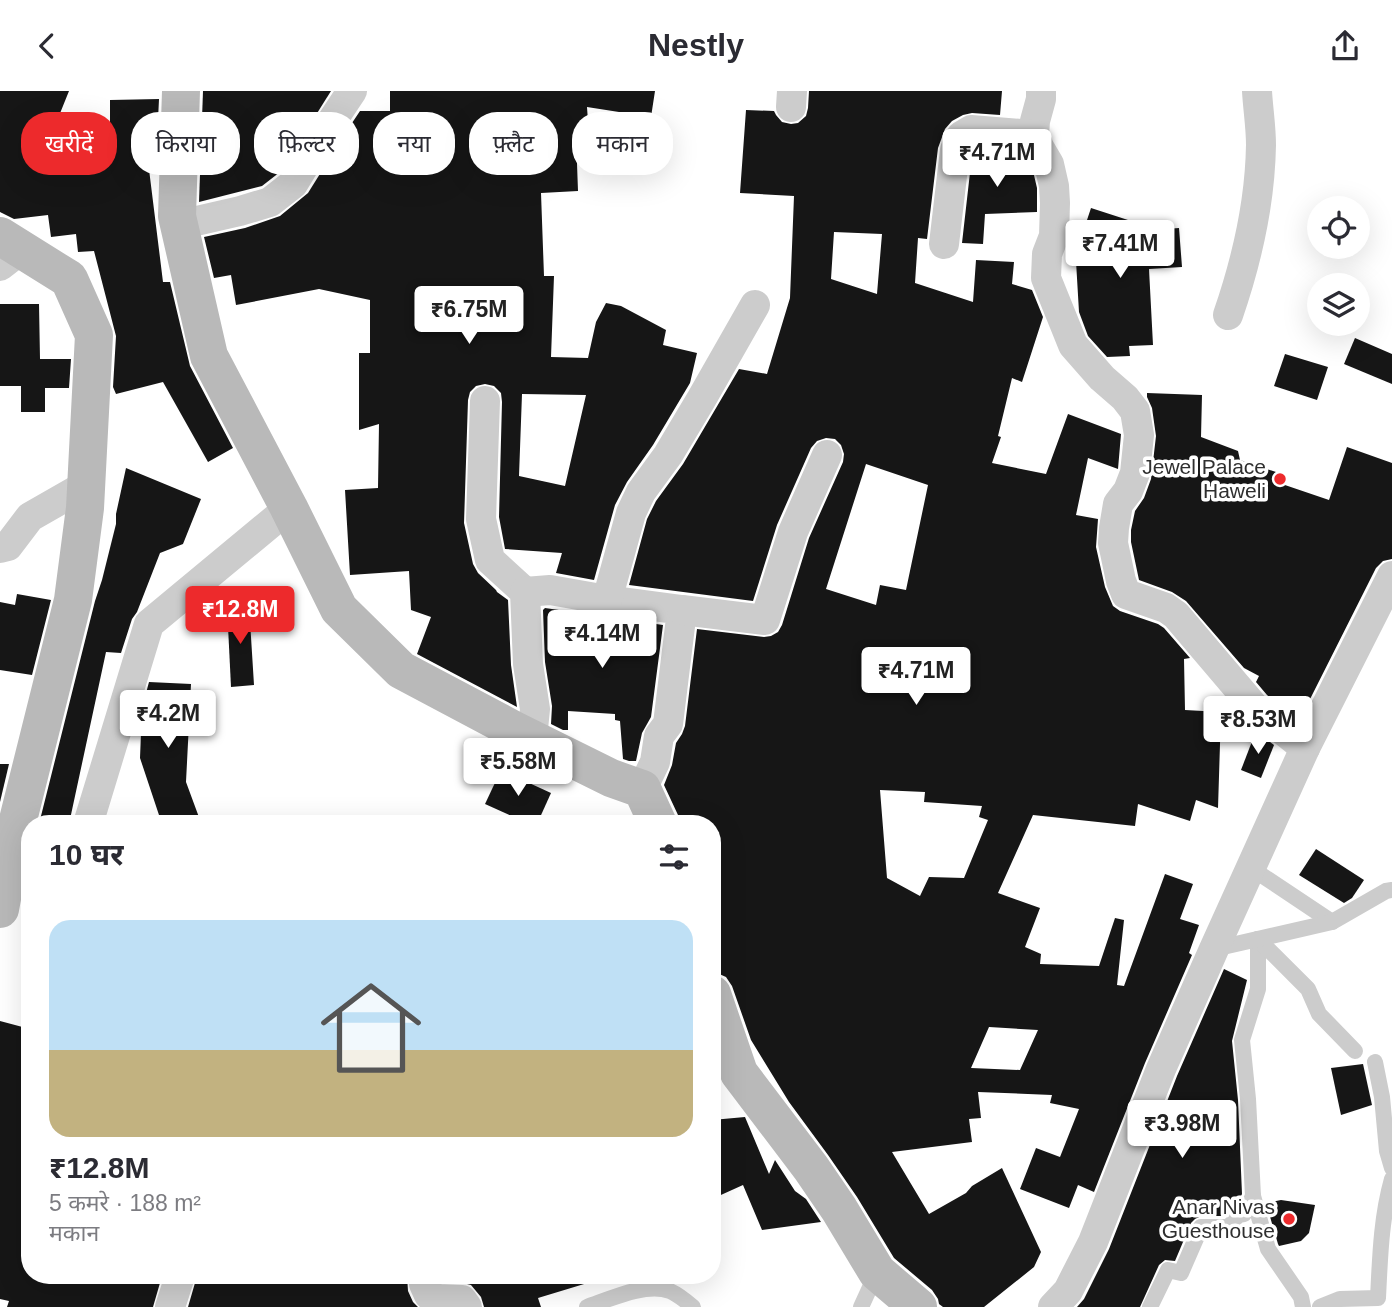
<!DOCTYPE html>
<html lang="hi">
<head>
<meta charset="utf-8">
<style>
  body { margin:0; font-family:Arial,"Noto Sans Devanagari",sans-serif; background:#f2f2f3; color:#2b2b33; height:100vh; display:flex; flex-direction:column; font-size:26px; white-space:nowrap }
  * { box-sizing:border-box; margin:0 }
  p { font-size:23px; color:#7c7c81 }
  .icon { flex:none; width:38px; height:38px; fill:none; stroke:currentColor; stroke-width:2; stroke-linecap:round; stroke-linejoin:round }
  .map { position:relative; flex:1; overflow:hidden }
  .details { position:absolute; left:21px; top:724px; width:700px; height:469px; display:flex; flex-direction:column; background:#fff; border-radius:28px; box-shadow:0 7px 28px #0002 }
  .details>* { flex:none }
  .guide { position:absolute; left:21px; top:21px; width:700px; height:63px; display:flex; gap:14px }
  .fabs { position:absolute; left:1307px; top:105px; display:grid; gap:14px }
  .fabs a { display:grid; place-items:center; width:63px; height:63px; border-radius:50%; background:#fff; box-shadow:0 7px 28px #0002; font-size:35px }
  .price { position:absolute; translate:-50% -60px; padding:0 16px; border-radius:7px; background:#fff; color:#222; font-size:23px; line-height:46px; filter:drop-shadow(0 2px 4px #0008) }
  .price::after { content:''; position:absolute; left:50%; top:42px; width:21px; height:16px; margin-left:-10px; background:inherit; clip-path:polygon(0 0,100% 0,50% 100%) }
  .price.on { background:#ed2a2c; color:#fff }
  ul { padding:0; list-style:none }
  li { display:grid; align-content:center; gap:14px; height:371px; padding:0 28px }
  li span { display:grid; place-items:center; height:217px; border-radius:21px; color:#555 }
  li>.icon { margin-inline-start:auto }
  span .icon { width:126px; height:126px; fill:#fffc; stroke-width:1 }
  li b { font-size:30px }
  h2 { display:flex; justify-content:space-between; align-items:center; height:84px; padding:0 28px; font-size:30px }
  .tag { padding:0 24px; border-radius:28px; background:#fff; box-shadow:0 7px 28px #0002; font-size:24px; line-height:63px }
  .tag.on { background:#ed2a2c; color:#fff }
  header { display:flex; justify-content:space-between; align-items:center; height:91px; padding:0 28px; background:#fff; font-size:32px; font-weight:800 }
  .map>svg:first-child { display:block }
</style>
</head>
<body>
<header><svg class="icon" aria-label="back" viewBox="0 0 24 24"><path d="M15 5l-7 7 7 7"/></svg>Nestly<svg class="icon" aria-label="share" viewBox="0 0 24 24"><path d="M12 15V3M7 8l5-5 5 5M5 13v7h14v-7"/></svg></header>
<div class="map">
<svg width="1392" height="1216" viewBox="0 0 1392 1216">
  <rect width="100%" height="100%" fill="#fff"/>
  <g fill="#161616" fill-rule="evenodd">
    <path d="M 0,0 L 69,0 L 38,77 L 94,70 L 92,47 L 110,44 L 110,9 L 159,8 L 158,29 L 143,30 L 163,191 L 170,191 L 190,275 L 233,357 L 208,371 L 163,291 L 116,303 L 113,296 L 116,245 L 94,160 L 78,161 L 76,143 L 51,146 L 48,124 L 14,128 L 0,121 Z"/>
    <path d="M 203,0 L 331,0 L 280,81 L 262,95 L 199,111 Z"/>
    <path d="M 390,0 L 655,0 L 651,26 L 587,16 L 589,45 L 576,45 L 578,100 L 541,102 L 544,185 L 554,185 L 551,266 L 588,267 L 596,231 L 606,212 L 621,215 L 666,239 L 663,254 L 697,262 L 690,292 L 653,354 L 627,391 L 615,414 L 594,489 L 556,482 L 562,462 L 505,458 L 499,426 L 502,311 L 501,302 L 494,295 L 485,293 L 476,295 L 470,301 L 468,309 L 464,432 L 473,473 L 478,482 L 496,499 L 497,501 L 508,509 L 511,574 L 517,616 L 417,563 L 431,526 L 411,519 L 409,480 L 350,484 L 345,399 L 378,397 L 379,333 L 359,339 L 359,262 L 370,262 L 370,209 L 319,198 L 236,214 L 231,184 L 214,187 L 204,146 L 245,137 L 280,125 L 308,102 L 328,70 L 352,75 L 352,32 L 360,20 L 390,20 ZM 522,303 L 586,304 L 565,395 L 519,385 Z"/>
    <path d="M 809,0 L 1002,0 L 1000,24 L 972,22 L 963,24 L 952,30 L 945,38 L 938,57 L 927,148 L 918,147 L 915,192 L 973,211 L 976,169 L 1014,171 L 1012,193 L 1032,199 L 1043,226 L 1022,291 L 1012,287 L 998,345 L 1001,346 L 992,372 L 1046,383 L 1068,323 L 1121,343 L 1118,378 L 1088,367 L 1076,424 L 1098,428 L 1096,456 L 1105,496 L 1113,515 L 1120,520 L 1158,533 L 1164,537 L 1190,567 L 1184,568 L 1185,619 L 1221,621 L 1218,717 L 1196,709 L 1190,730 L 1138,713 L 1135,735 L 1033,724 L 998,802 L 1040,817 L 1025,856 L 1041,863 L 1040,873 L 1099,875 L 1115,827 L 1124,829 L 1117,894 L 1124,895 L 1165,783 L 1193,793 L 1180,828 L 1199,834 L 1189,862 L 1192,864 L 1145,972 L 1094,1101 L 1078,1094 L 1069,1117 L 1020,1098 L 1036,1057 L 1060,1066 L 1079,1018 L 1050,1012 L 1052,1004 L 978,1001 L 981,1027 L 969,1028 L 972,1051 L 892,1061 L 929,1123 L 966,1102 L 972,1095 L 1002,1077 L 1041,1161 L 1034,1176 L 984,1216 L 943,1216 L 939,1213 L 938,1208 L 932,1199 L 894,1167 L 857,1106 L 828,1064 L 789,1011 L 751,949 L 732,895 L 726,886 L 717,882 L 712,882 L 712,862 L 718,861 L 712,819 L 712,733 L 680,733 L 678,724 L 664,694 L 672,674 L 676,652 L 682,643 L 685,635 L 697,538 L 764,546 L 771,545 L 778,541 L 782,534 L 809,447 L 843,371 L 844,363 L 841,354 L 835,348 L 826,347 L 817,350 L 811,357 L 777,434 L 753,510 L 629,494 L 647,428 L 656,410 L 683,373 L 739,278 L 767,283 L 790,207 L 794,105 L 740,102 L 746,19 L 774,20 L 776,24 L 782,31 L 791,33 L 798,32 L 806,25 L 808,17 ZM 834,141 L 882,143 L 877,203 L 831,188 ZM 866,373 L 928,394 L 906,499 L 880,494 L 876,514 L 826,498 ZM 880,699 L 925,701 L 924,711 L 982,715 L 979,726 L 988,729 L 964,787 L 929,786 L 920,805 L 887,787 ZM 989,936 L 1038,939 L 1020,979 L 971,977 Z"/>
    <path d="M 975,57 L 1022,61 L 1033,80 L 1037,97 L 1037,121 L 985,123 L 983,153 L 962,152 L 972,64 Z"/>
    <path d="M 1091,117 L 1128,129 L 1124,141 L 1179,137 L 1182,176 L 1149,178 L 1153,254 L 1129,255 L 1130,265 L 1107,266 L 1088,245 L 1079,221 L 1075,153 L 1079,153 Z"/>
    <path d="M 0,213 L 39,213 L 40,268 L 71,268 L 69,297 L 45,297 L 45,321 L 21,321 L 21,295 L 0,295 Z"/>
    <path d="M 1355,247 L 1392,263 L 1392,293 L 1344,273 Z"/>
    <path d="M 1285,263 L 1328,276 L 1317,309 L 1274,295 Z"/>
    <path d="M 1147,302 L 1202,304 L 1201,346 L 1238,360 L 1240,369 L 1282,383 L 1279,392 L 1329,409 L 1347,356 L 1392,372 L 1392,468 L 1383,470 L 1376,477 L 1300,628 L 1292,625 L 1267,604 L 1256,591 L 1259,585 L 1244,577 L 1186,510 L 1172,501 L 1139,489 L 1131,451 L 1131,439 L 1135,420 L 1144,407 L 1151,388 L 1156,345 L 1152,317 L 1147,306 Z"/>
    <path d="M 126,377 L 201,408 L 183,453 L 160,462 L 137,521 L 132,528 L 121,562 L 106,561 L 69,733 L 39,733 L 95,510 L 102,489 L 116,433 L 116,423 Z"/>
    <path d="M 17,503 L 51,509 L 32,584 L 0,579 L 0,511 L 15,514 Z"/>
    <path d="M 249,514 L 254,594 L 231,596 L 227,515 Z"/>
    <path d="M 545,517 L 663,534 L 651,626 L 642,642 L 636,670 L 629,670 L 623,668 L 620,630 L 615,629 L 615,623 L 568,620 L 568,639 L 563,639 L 551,633 L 552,615 L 545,571 L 543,519 Z"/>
    <path d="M 149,591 L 191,593 L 186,691 L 200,729 L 189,733 L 162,733 L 140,667 L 142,617 Z"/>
    <path d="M 1256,640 L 1274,654 L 1261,687 L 1241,679 Z"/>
    <path d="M 0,673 L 9,673 L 0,711 Z"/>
    <path d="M 501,679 L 551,702 L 537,733 L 529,733 L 485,713 Z"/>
    <path d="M 1316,758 L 1364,789 L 1352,807 L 1344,812 L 1299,784 Z"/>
    <path d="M 1224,878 L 1247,889 L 1232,950 L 1238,1009 L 1242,1103 L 1237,1114 L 1230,1117 L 1224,1125 L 1201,1125 L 1195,1128 L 1191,1132 L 1175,1170 L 1165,1169 L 1159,1174 L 1140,1216 L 1077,1216 L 1084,1208 L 1109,1158 L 1177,985 Z"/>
    <path d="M 0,930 L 30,938 L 30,1185 L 162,1185 L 153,1216 L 7,1216 L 9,1210 L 0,1208 Z"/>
    <path d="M 1363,973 L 1372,1014 L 1341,1024 L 1331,977 Z"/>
    <path d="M 745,1026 L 769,1083 L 775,1069 L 795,1100 L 806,1108 L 821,1131 L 762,1139 L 743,1094 L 712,1108 L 712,1029 Z"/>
    <path d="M 1281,1109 L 1315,1114 L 1309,1142 L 1301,1150 L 1279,1155 L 1278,1153 L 1266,1112 Z"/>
    <path d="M 197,1185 L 407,1185 L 408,1200 L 413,1211 L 418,1216 L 188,1216 Z"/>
    <path d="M 442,1185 L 593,1185 L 594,1190 L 538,1207 L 541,1216 L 484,1216 L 481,1206 L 471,1194 L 463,1192 L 442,1191 Z"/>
  </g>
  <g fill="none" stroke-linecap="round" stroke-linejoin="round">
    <g stroke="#ccc" stroke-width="16">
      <path d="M 1251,777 L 1332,831"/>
      <path d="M 1258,848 L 1258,898 L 1242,949 L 1248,1008 L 1253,1105 L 1268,1158 L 1301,1206 L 1303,1216"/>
      <path d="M 1258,848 L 1308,898 L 1319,923 L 1355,960"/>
      <path d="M 1214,858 L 1332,831 L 1386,800 L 1392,799"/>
      <path d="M 1375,971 L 1382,1006 L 1387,1060 L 1392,1077"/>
      <path d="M 587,1216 C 610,1208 646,1191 670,1200 C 679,1204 686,1210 693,1216"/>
      <path d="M 861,1216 L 877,1181"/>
      <path d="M 1150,1216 L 1168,1179 L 1181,1182 L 1201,1136 L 1229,1136 L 1238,1124 L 1244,1123 L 1253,1105"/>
      <path d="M 1320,1216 L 1340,1208 L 1378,1207 C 1380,1167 1381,1127 1392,1088"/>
    </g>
    <g stroke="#ccc" stroke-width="30">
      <path d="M 1041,0 L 1041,8 L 1035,30 L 1034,44 L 1039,56 L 1049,73 L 1054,95 L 1055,112 L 1054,145 L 1047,163 L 1046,187 L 1073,254 L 1102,287 L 1125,307 L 1135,320 L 1139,344 L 1135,382 L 1128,400 L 1118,413 L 1114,437 L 1113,452 L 1121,490 L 1126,503 L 1166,517 L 1176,524 L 1255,617 L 1305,657"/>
      <path d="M 791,16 L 792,0"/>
      <path d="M 179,134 L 240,120 L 270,111 L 293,93 L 324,42 L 352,0"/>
      <path d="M 944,153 L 955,59 L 961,45 L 971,39 L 1034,44"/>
      <path d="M 0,175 L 22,158"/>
      <path d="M 1228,224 C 1247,169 1260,113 1261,54 C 1261,36 1258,18 1257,0"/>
      <path d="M 485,310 L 481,428 L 490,469 L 525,501 L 528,573 L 535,618 L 532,648"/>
      <path d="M 0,457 L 8,455 L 30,426 L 86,394"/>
      <path d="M 525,501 L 550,499 L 607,509 L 682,519 L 668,633 L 659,645 L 655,671 L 642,698"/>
      <path d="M 607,509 L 631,422 L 641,401 L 668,364 L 702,307 L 755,214"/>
      <path d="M 682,519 L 765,529 L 793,441 L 827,364"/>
      <path d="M 88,733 L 149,533 L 289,417"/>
      <path d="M 424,1185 L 424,1193 L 429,1204 L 438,1208 L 462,1209 L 467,1216"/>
      <path d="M 170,1216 L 180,1185"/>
      <path d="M 1053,1216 L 1068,1200 L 1093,1151 L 1161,978 L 1214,858 L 1305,657 L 1392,485"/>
    </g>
    <g stroke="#b9b9b9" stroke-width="38">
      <path d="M 181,0 L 177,125 L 209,265 L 289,417 L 339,518 L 401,579 L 514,639 L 611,687 L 642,698 L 658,733"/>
      <path d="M 0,145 L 69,188 L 94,244 L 85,417 L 73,509 L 12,753 L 0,818"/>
      <path d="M 712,903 L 739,982 L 811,1077 L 839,1118 L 877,1181 L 918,1216"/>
    </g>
  </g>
  <g fill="#ed2a2c" stroke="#fff" stroke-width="2.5">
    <circle cx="1280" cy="388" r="7"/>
    <circle cx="1289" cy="1128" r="7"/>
  </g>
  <g text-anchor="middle" stroke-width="7" stroke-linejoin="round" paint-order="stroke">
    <g font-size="21" fill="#2f2f2f" stroke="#fff" text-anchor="end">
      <text x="1266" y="383">Jewel Palace<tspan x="1266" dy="24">Haweli</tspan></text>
      <text x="1275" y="1123">Anar Nivas<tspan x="1275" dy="24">Guesthouse</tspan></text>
    </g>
  </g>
</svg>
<div class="fabs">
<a><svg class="icon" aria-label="locate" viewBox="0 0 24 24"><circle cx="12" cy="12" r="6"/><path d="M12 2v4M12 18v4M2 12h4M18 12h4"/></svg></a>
<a><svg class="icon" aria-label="layers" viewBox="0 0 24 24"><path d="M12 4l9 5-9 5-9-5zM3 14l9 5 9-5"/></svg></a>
</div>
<b class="price" style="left:997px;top:98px">₹4.71M</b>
<b class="price" style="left:1120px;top:189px">₹7.41M</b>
<b class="price" style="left:469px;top:255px">₹6.75M</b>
<b class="price on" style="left:240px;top:555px">₹12.8M</b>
<b class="price" style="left:602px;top:579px">₹4.14M</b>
<b class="price" style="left:916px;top:616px">₹4.71M</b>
<b class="price" style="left:168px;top:659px">₹4.2M</b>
<b class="price" style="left:1258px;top:665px">₹8.53M</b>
<b class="price" style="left:518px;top:707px">₹5.58M</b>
<b class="price" style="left:1182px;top:1069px">₹3.98M</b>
<div class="guide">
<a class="tag on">खरीदें</a>
<a class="tag">किराया</a>
<a class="tag">फ़िल्टर</a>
<a class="tag">नया</a>
<a class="tag">फ़्लैट</a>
<a class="tag">मकान</a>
</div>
<section class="details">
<h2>10 घर<svg class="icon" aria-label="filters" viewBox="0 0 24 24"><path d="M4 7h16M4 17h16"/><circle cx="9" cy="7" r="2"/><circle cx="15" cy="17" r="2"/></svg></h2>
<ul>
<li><span style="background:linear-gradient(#bfe0f5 60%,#c2b280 0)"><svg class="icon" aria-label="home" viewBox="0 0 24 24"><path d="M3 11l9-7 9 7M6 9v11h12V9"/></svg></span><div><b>₹12.8M</b><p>5 कमरे · 188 m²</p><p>मकान</p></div></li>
</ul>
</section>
</div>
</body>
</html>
